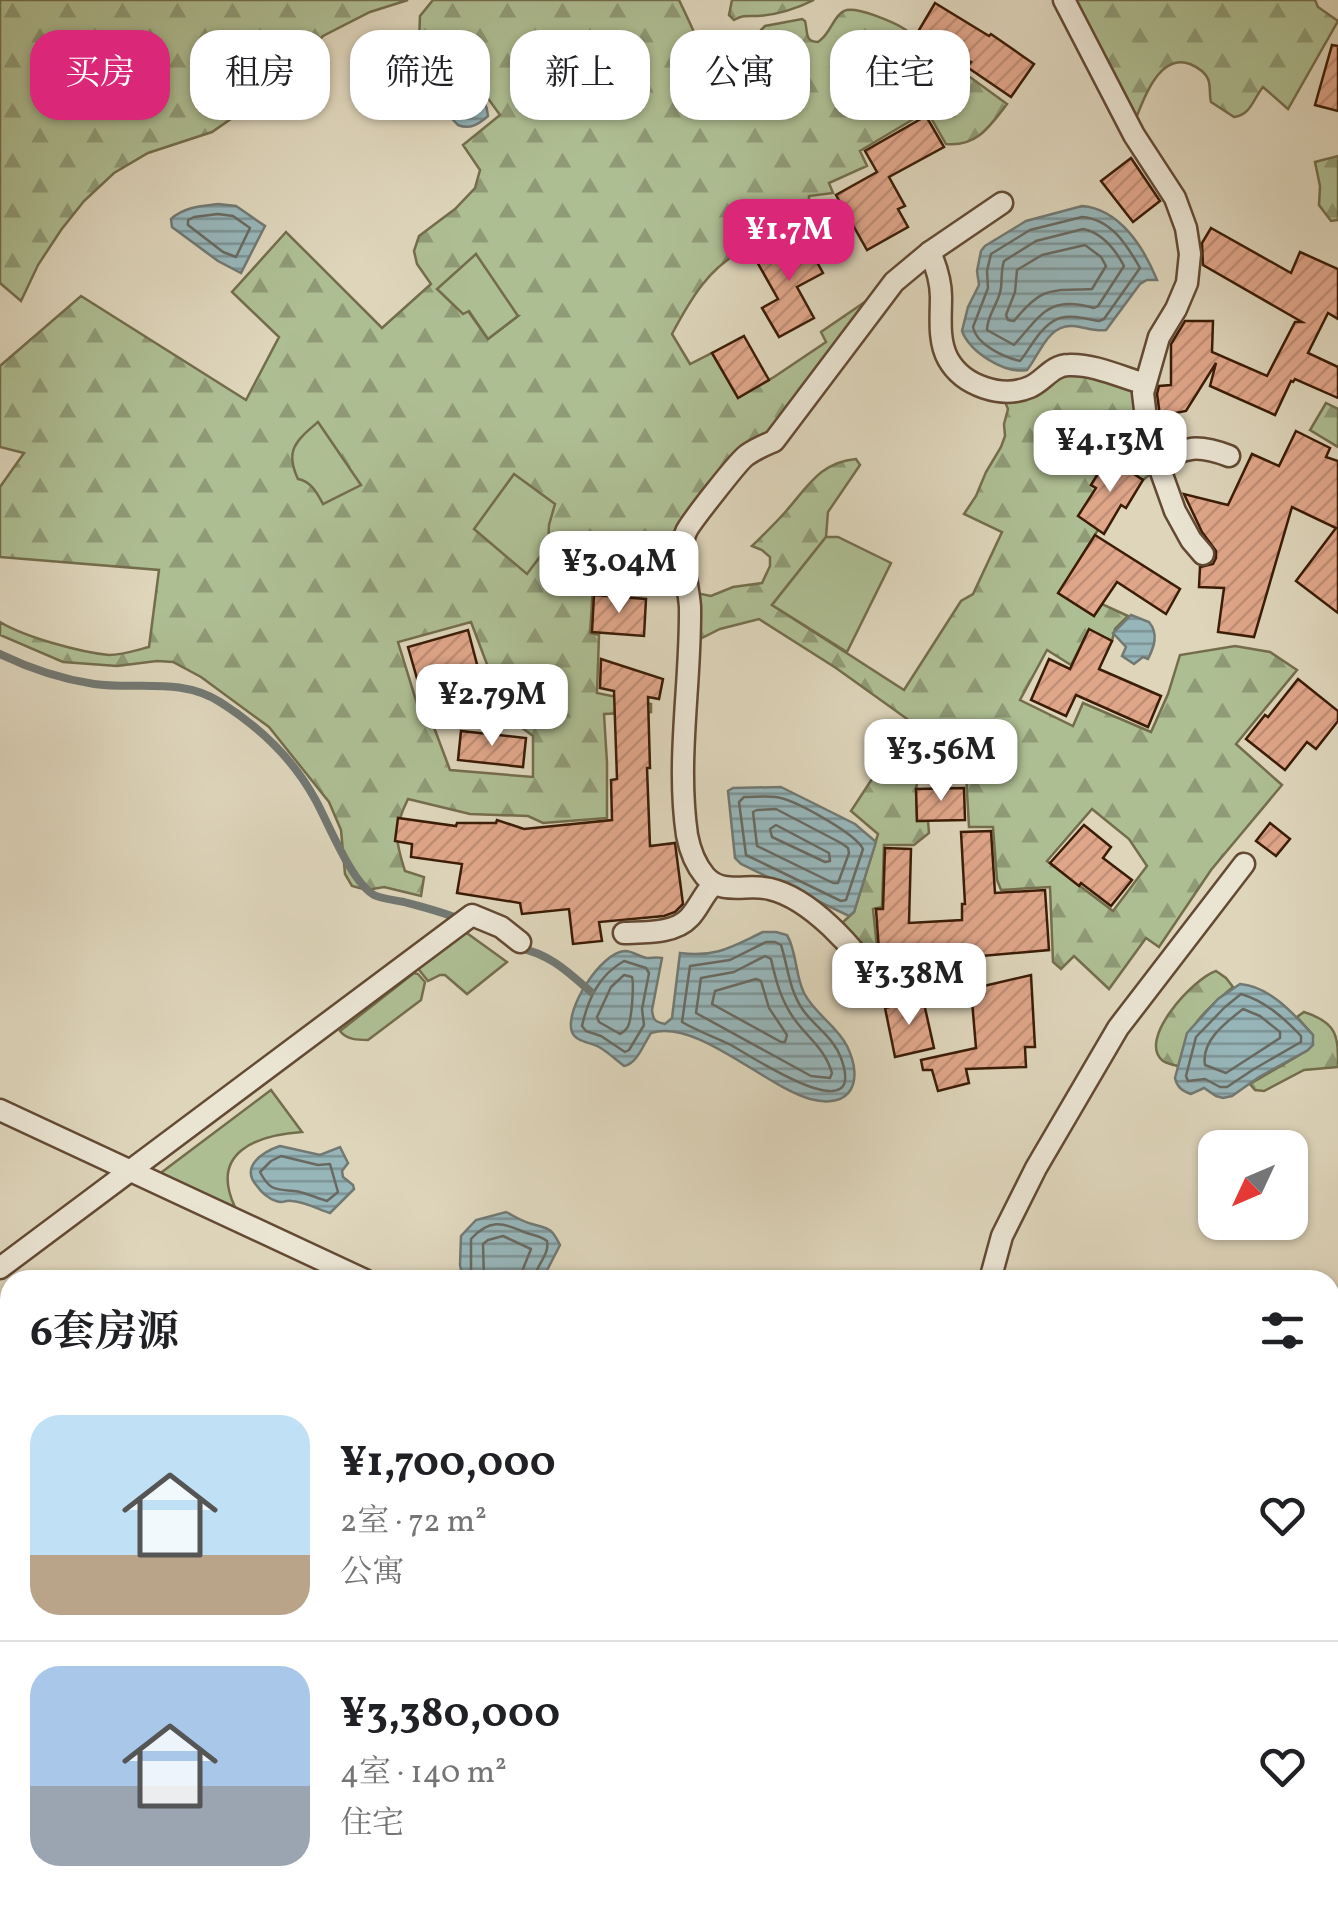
<!DOCTYPE html>
<html lang="zh">
<head>
<meta charset="utf-8">
<style>
  body { margin:0; font-family:Vollkorn,"Noto Serif SC",serif; background:#f2f2f2; color:#202124; height:100vh; display:flex; flex-direction:column; font-size:38px; white-space:nowrap }
  * { box-sizing:border-box; margin:0 }
  p { font-size:32px; color:#757577 }
  .icon { flex:none; width:55px; height:55px; fill:none; stroke:currentColor; stroke-width:2; stroke-linecap:round; stroke-linejoin:round }
  .map { position:relative; flex:1; overflow:hidden }
  .drawer { position:absolute; left:0px; top:1270px; width:1340px; height:642px; display:flex; flex-direction:column; background:#fff; border-radius:30px 30px 0 0; box-shadow:0 2px 8px #0004 }
  .drawer>* { flex:none }
  .banner { position:absolute; left:30px; top:30px; width:1280px; height:90px; display:flex; gap:20px }
  .needle { width:65px; rotate:226deg }
  .controls { position:absolute; left:1198px; top:1130px; display:grid; gap:20px }
  .controls a { display:grid; place-items:center; width:110px; height:110px; border-radius:20px; background:#fff; box-shadow:0 2px 8px #0004; font-size:50px }
  .price { position:absolute; translate:-50% -85px; padding:0 22px; border-radius:20px; background:#fff; color:#222; font-size:32px; line-height:65px; filter:drop-shadow(0 2px 5px #0008) }
  .price::after { content:''; position:absolute; left:50%; top:60px; width:30px; height:22px; margin-left:-15px; background:inherit; clip-path:polygon(0 0,100% 0,50% 100%) }
  .price.current { background:#db2777; color:#fff }
  ul { padding:0; list-style:none }
  li { display:flex; align-items:center; gap:30px; height:250px; padding:0 30px }
  li+li { border-top:2px solid #e0e0e0 }
  li span { display:grid; place-items:center; flex:none; width:280px; height:200px; border-radius:30px; color:#555 }
  li>.icon { margin-inline-start:auto }
  span .icon { width:120px; height:120px; fill:#fffc; stroke-width:1 }
  li b { font-size:42px }
  h2 { display:flex; justify-content:space-between; align-items:center; height:120px; padding:0 30px; font-size:42px }
  .tag { padding:0 35px; border-radius:30px; background:#fff; box-shadow:0 2px 8px #0004; font-size:35px; line-height:90px }
  .tag.current { background:#db2777; color:#fff }
  .map>svg:first-child { display:block }
</style>
</head>
<body>
<div class="map">
<svg width="1338" height="1912" viewBox="0 0 1338 1912">
  <defs>
    <pattern id="forest-firs" width="22" height="20" patternUnits="userSpaceOnUse" patternTransform="scale(2.5)"><rect width="22" height="20" fill="#aebe93"/><path d="M5 1l3.5 6h-7zM16 11l3.5 6h-7z" fill="#8f9a76"/></pattern>
    <pattern id="water-rules" width="6" height="5" patternUnits="userSpaceOnUse" patternTransform="scale(2.5)"><rect width="6" height="5" fill="#97b6ba"/><path d="M0 2.5h6" fill="none" stroke="#7c9395"/></pattern>
    <pattern id="building-hatch" width="6" height="6" patternUnits="userSpaceOnUse" patternTransform="scale(2.5)"><rect width="6" height="6" fill="#e0a68a"/><path d="M-1 1l2-2M0 6l6-6M5 7l2-2" fill="none" stroke="#c18e76"/></pattern>
  </defs>
  <rect width="100%" height="100%" fill="#ded5bb"/>
  <filter id="stains"><feTurbulence type="fractalNoise" baseFrequency=".002" numOctaves="4"/><feColorMatrix values="0 0 0 0 .2 0 0 0 0 .09 0 0 0 0 .02 0 0 0 .5 -.17"/></filter>
  <radialGradient id="worn" r=".72"><stop offset=".6" stop-color="#630" stop-opacity="0"/><stop offset="1" stop-color="#630" stop-opacity=".3"/></radialGradient>
  <g fill="url(#forest-firs)" stroke="#746d4c" stroke-width="2.5" fill-rule="evenodd">
    <path d="M 0,0 L 408,0 L 370,12 L 323,36 L 296,67 L 268,93 L 212,132 L 148,153 L 114,173 L 84,201 L 61,230 L 38,265 L 21,301 L 0,283 Z"/>
    <path d="M 433,0 L 679,0 C 688,19 698,39 705,59 C 706,60 710,73 710,73 C 719,82 740,72 747,65 C 758,54 762,46 761,30 L 765,26 L 802,19 L 805,21 C 808,31 804,42 818,42 C 831,34 833,16 844,11 C 855,5 896,23 906,30 C 911,34 914,38 918,42 L 925,39 L 955,53 L 952,64 L 1007,104 C 990,126 977,147 946,144 L 927,111 L 860,151 L 867,166 L 829,183 L 833,193 L 809,196 C 810,211 800,218 802,235 C 784,241 764,242 746,249 C 710,265 690,300 672,334 L 690,364 L 712,353 L 738,397 L 774,377 L 826,342 L 821,332 L 875,295 L 772,435 L 676,534 L 673,562 L 656,589 L 593,586 L 590,633 L 599,635 L 597,693 L 651,704 L 651,712 L 604,714 L 607,763 L 607,818 L 543,823 L 528,816 L 470,814 L 408,799 C 393,829 395,840 405,871 L 424,877 L 421,896 L 384,887 L 367,890 L 352,886 L 345,874 L 341,830 L 329,802 L 269,727 L 201,677 L 173,662 L 157,661 L 117,666 L 63,662 L 0,635 L 0,622 C 25,637 79,652 109,655 C 122,655 137,650 149,647 L 159,570 L 0,557 L 0,487 L 24,453 L 0,447 L 0,366 L 81,296 L 246,400 L 279,337 L 232,292 L 286,232 L 382,328 L 431,284 L 417,264 L 414,251 L 419,236 L 455,209 L 475,188 L 480,170 L 463,145 L 500,115 L 449,44 L 418,66 L 420,16 ZM 468,311 L 518,316 L 488,339 ZM 471,622 L 488,667 C 505,667 522,667 531,683 L 501,712 L 533,736 L 533,777 L 450,770 L 432,722 L 419,710 L 398,642 Z"/>
    <path d="M 732,0 L 814,0 C 796,9 777,15 757,16 C 747,16 743,15 734,20 L 729,15 Z"/>
    <path d="M 1072,0 L 1315,0 L 1318,7 L 1338,21 L 1288,109 L 1263,87 C 1253,99 1251,115 1234,117 L 1211,102 C 1209,95 1211,86 1208,79 C 1205,72 1197,67 1190,64 C 1159,53 1143,100 1135,121 Z"/>
    <path d="M 1338,156 L 1338,220 L 1331,221 L 1319,205 L 1320,186 L 1315,162 Z"/>
    <path d="M 1074,370 L 1138,388 L 1153,472 L 1143,480 L 1108,458 L 1091,485 L 1096,488 L 1098,530 L 1059,593 L 1094,616 L 1102,604 L 1128,616 L 1115,629 L 1112,641 L 1089,630 L 1071,665 L 1047,650 L 1020,700 L 1073,726 L 1083,703 L 1151,732 L 1168,694 L 1180,655 L 1235,646 L 1270,652 L 1297,670 L 1236,744 L 1282,785 L 1211,870 L 1159,947 L 1146,938 L 1109,989 L 1074,956 L 1061,969 L 1053,962 L 1050,887 L 1001,890 L 997,880 L 993,827 L 969,827 L 966,774 L 919,773 L 916,789 L 917,821 L 928,821 L 929,833 L 914,845 L 884,845 L 882,907 L 873,909 L 878,957 L 872,964 L 841,924 L 854,912 L 878,834 L 851,811 L 910,721 L 836,668 L 759,619 L 720,629 L 694,642 L 696,593 L 711,596 L 733,587 L 762,583 L 770,566 L 770,557 L 762,550 L 752,546 C 764,534 776,523 787,510 C 808,486 821,462 856,459 L 860,465 L 828,512 L 826,537 L 772,605 L 904,690 L 961,601 L 973,594 L 1002,532 L 964,514 L 976,496 L 986,472 L 1001,447 L 1005,436 L 1004,424 L 1008,409 L 1003,397 ZM 1092,809 L 1129,839 L 1147,866 L 1113,911 L 1047,861 Z"/>
    <path d="M 1326,403 L 1338,409 L 1338,447 L 1310,430 Z"/>
    <path d="M 1216,971 L 1226,978 L 1233,987 C 1204,1011 1186,1027 1179,1066 C 1176,1066 1166,1063 1163,1061 C 1136,1040 1194,978 1216,971 Z"/>
    <path d="M 1304,1012 C 1338,1023 1338,1036 1338,1067 L 1304,1070 L 1264,1091 L 1255,1090 L 1250,1084 L 1308,1050 L 1313,1035 L 1297,1017 Z"/>
    <path d="M 771,1903 L 891,1903 L 873,1912 L 780,1912 Z"/>
  </g>
  <g fill="#aebe93" stroke="#746d4c" stroke-width="2.5">
    <path d="M 476,254 L 518,316 L 488,339 L 469,311 L 463,314 L 437,289 Z"/>
    <path d="M 318,422 L 361,485 L 323,504 C 317,493 311,481 298,479 C 284,450 297,440 318,422 Z"/>
    <path d="M 514,474 L 555,504 L 549,525 L 548,546 L 527,574 L 474,529 Z"/>
    <path d="M 826,537 L 838,537 L 891,563 L 847,652 L 772,605 Z"/>
    <path d="M 464,931 L 507,962 L 467,994 L 445,975 L 440,975 L 428,981 L 416,966 Z"/>
    <path d="M 414,973 L 418,974 L 425,982 L 421,1000 L 368,1040 C 358,1040 347,1040 340,1031 Z"/>
    <path d="M 271,1090 L 302,1132 C 257,1135 209,1152 235,1207 L 158,1175 Z"/>
  </g>
  <g fill="url(#water-rules)" stroke="#727872" stroke-width="2.5">
    <path d="M 447,64 C 465,70 487,97 488,116 C 479,124 470,130 458,125 L 424,89 L 421,79 C 427,70 437,66 447,64 Z"/>
    <path d="M 218,204 L 236,206 L 265,226 L 241,273 L 218,261 L 172,227 L 171,219 C 184,207 201,206 218,204 Z"/>
    <path d="M 1082,206 C 1120,209 1144,248 1157,280 L 1147,280 L 1140,284 L 1106,330 C 1095,332 1085,327 1073,326 C 1048,324 1040,354 1027,370 C 1004,374 970,352 962,331 L 968,307 L 979,285 L 977,271 L 981,251 L 985,246 L 1026,221 Z"/>
    <path d="M 1131,615 L 1149,622 C 1159,634 1154,647 1148,659 L 1143,657 L 1134,664 L 1122,656 L 1126,647 L 1113,633 Z"/>
    <path d="M 781,787 L 855,824 L 876,842 L 854,912 L 849,916 L 741,864 L 735,858 L 728,791 L 733,788 Z"/>
    <path d="M 763,932 L 776,932 L 787,935 C 797,952 795,975 804,993 C 815,1014 837,1026 847,1046 C 864,1081 852,1110 810,1099 C 766,1087 696,1018 651,1033 C 643,1045 637,1064 624,1066 C 616,1060 608,1052 599,1047 C 590,1042 576,1042 572,1032 C 564,1010 601,952 625,951 C 633,951 639,957 647,958 C 652,958 657,957 662,958 L 652,1010 C 653,1020 655,1022 665,1024 L 672,1018 L 680,953 C 716,958 733,946 763,932 Z"/>
    <path d="M 1240,984 C 1269,986 1294,1014 1313,1035 L 1313,1045 L 1308,1050 L 1259,1077 L 1232,1096 L 1223,1098 L 1216,1096 L 1204,1088 L 1191,1094 C 1182,1091 1177,1087 1175,1078 L 1187,1033 L 1218,999 Z"/>
    <path d="M 280,1146 L 320,1155 L 340,1147 L 348,1163 L 342,1171 L 343,1177 L 353,1185 L 354,1189 L 330,1213 C 318,1209 305,1202 292,1201 C 282,1200 285,1204 276,1201 C 269,1199 261,1192 257,1186 C 240,1167 262,1152 280,1146 Z"/>
    <path d="M 506,1212 C 514,1216 523,1222 532,1224 C 549,1229 551,1227 560,1245 L 542,1280 L 463,1280 L 460,1265 L 461,1236 L 476,1220 Z"/>
    <path d="M 0,1614 L 10,1623 L 10,1739 L 0,1744 Z"/>
  </g>
  <g fill="none" stroke-linecap="round" stroke-linejoin="round">
    <g stroke="#696960" stroke-width="2.5">
      <path d="M 445,74 C 458,78 467,96 476,107 L 475,114 L 464,117 L 435,86 L 435,80 Z"/>
      <path d="M 218,214 L 233,216 L 250,228 L 236,257 L 223,252 L 188,225 L 188,220 L 194,217 Z"/>
      <path d="M 1082,217 C 1111,219 1127,245 1140,268 L 1104,319 L 1099,321 C 1067,315 1055,311 1034,341 C 1029,348 1025,355 1020,361 C 1003,357 976,344 973,327 L 988,288 L 987,271 L 991,254 L 1030,230 Z"/>
      <path d="M 1083,229 C 1103,233 1115,249 1124,266 L 1098,306 L 1094,308 C 1048,295 1041,315 1014,345 L 987,330 C 987,315 999,303 1001,288 C 1002,278 1001,270 1004,261 L 1036,241 Z"/>
      <path d="M 1085,245 L 1101,257 L 1106,266 L 1092,289 C 1051,291 1043,285 1014,321 L 1008,320 L 1006,315 L 1015,292 L 1017,270 L 1042,255 Z"/>
      <path d="M 744,797 C 754,797 766,796 776,797 C 794,799 856,834 863,849 L 846,900 L 841,901 L 746,855 L 739,802 Z"/>
      <path d="M 776,809 L 841,843 L 848,848 L 849,853 L 838,883 L 833,883 L 757,846 L 753,812 L 757,810 Z"/>
      <path d="M 776,825 L 829,853 L 830,861 L 825,862 L 772,837 L 770,829 Z"/>
      <path d="M 766,942 L 775,942 L 781,945 C 788,967 789,990 803,1010 C 815,1027 834,1038 841,1058 C 869,1135 749,1055 731,1045 C 715,1037 697,1031 682,1022 L 690,966 L 730,960 Z"/>
      <path d="M 765,956 L 771,959 C 776,981 781,1001 795,1020 C 809,1039 825,1049 832,1073 L 830,1078 L 811,1076 L 696,1013 L 701,978 L 734,972 Z"/>
      <path d="M 624,961 L 646,968 L 649,973 L 642,1009 L 644,1025 L 629,1050 L 625,1052 L 601,1036 L 586,1031 L 582,1026 C 588,999 599,975 624,961 Z"/>
      <path d="M 624,975 L 632,977 C 634,984 632,1022 627,1028 C 625,1031 623,1032 620,1034 L 599,1022 L 597,1017 L 611,987 Z"/>
      <path d="M 756,979 L 761,981 L 769,1008 L 787,1035 L 785,1042 L 781,1042 L 712,1004 L 715,991 Z"/>
      <path d="M 1241,994 C 1265,1001 1284,1018 1301,1036 L 1301,1042 L 1254,1069 L 1227,1087 L 1220,1087 L 1205,1079 L 1188,1081 L 1186,1076 L 1196,1037 L 1225,1007 Z"/>
      <path d="M 1243,1009 L 1260,1016 L 1280,1032 L 1280,1038 L 1226,1073 L 1205,1065 C 1201,1041 1225,1023 1243,1009 Z"/>
      <path d="M 281,1156 L 318,1165 L 330,1164 L 338,1192 L 327,1201 C 316,1198 305,1192 294,1191 C 275,1189 270,1191 260,1172 L 271,1161 Z"/>
      <path d="M 471,1280 L 471,1239 C 489,1219 502,1222 524,1232 C 534,1236 539,1235 547,1241 C 550,1255 535,1266 534,1280"/>
      <path d="M 484,1280 L 483,1244 L 488,1240 L 503,1236 L 531,1249 L 523,1269 L 521,1280"/>
    </g>
    <g stroke="#727872" stroke-width="8">
      <path d="M 0,654 C 29,668 62,679 94,684 C 137,690 180,677 220,702 C 258,726 293,759 315,799 C 328,822 351,882 374,895 C 382,899 395,900 404,902 C 423,907 443,912 462,920"/>
      <path d="M 519,948 C 550,954 568,972 591,992"/>
    </g>
  </g>
  <g fill="url(#building-hatch)" stroke="#3b1c06" stroke-width="2.5">
    <path d="M 935,3 L 989,36 L 991,34 L 1034,64 L 1011,97 L 967,67 L 971,62 L 919,30 Z"/>
    <path d="M 1332,45 L 1338,46 L 1338,111 L 1315,105 Z"/>
    <path d="M 926,116 L 944,147 L 889,177 L 905,206 L 898,209 L 908,227 L 867,250 L 836,195 L 877,172 L 865,151 Z"/>
    <path d="M 1131,158 L 1160,201 L 1133,222 L 1101,181 Z"/>
    <path d="M 1211,228 L 1291,273 L 1300,252 L 1338,269 L 1338,319 L 1328,313 L 1308,353 L 1338,367 L 1338,398 L 1295,379 L 1293,382 L 1291,381 L 1275,415 L 1210,386 L 1216,363 L 1186,411 L 1160,416 L 1157,394 L 1159,386 L 1171,385 L 1171,344 L 1185,321 L 1213,321 L 1212,352 L 1267,376 L 1295,322 L 1302,322 L 1203,265 L 1202,243 Z"/>
    <path d="M 802,235 L 823,273 L 797,287 L 814,318 L 779,337 L 762,308 L 778,299 L 756,260 Z"/>
    <path d="M 744,336 L 769,380 L 738,398 L 712,353 Z"/>
    <path d="M 1296,431 L 1330,448 L 1326,457 L 1338,461 L 1338,613 L 1296,581 L 1336,528 L 1292,507 L 1254,637 L 1218,632 L 1224,588 L 1199,587 L 1200,567 L 1213,564 L 1216,558 L 1216,551 L 1202,532 L 1184,494 L 1228,505 L 1252,454 L 1279,466 Z"/>
    <path d="M 1108,457 L 1143,480 L 1126,508 L 1121,505 L 1104,534 L 1078,516 L 1096,488 L 1091,485 Z"/>
    <path d="M 1095,535 L 1180,589 L 1166,614 L 1117,582 L 1094,616 L 1058,593 Z"/>
    <path d="M 594,595 L 646,599 L 644,636 L 592,632 Z"/>
    <path d="M 1089,629 L 1112,641 L 1099,669 L 1161,696 L 1148,727 L 1076,695 L 1066,716 L 1031,700 L 1049,659 L 1070,669 Z"/>
    <path d="M 468,630 L 479,672 L 420,689 L 408,647 Z"/>
    <path d="M 601,659 L 663,679 L 659,699 L 648,697 L 650,768 L 647,768 L 650,846 L 675,843 L 683,904 L 675,912 L 664,916 L 599,922 L 602,941 L 573,944 L 569,909 L 522,914 L 520,903 L 457,893 L 462,864 L 411,857 L 412,844 L 395,841 L 398,818 L 456,826 L 457,823 L 496,823 L 497,820 L 524,829 L 612,820 L 611,780 L 617,779 L 614,691 L 600,688 Z"/>
    <path d="M 1298,679 L 1338,711 L 1338,721 L 1316,749 L 1307,742 L 1285,770 L 1246,739 L 1265,715 L 1268,717 Z"/>
    <path d="M 461,731 L 526,738 L 523,767 L 458,760 Z"/>
    <path d="M 964,788 L 965,820 L 917,821 L 916,789 Z"/>
    <path d="M 1270,823 L 1290,839 L 1276,856 L 1256,841 Z"/>
    <path d="M 1084,825 L 1111,847 L 1103,858 L 1132,880 L 1111,906 L 1081,883 L 1079,886 L 1050,863 Z"/>
    <path d="M 991,831 L 995,893 L 1045,890 L 1049,950 L 880,965 L 876,909 L 883,909 L 885,848 L 911,849 L 909,923 L 962,920 L 962,904 L 965,904 L 961,832 Z"/>
    <path d="M 1031,975 L 1035,1047 L 1025,1047 L 1026,1067 L 966,1069 L 969,1083 L 938,1091 L 932,1070 L 923,1070 L 921,1060 L 976,1048 L 971,989 Z"/>
    <path d="M 923,999 L 934,1048 L 895,1057 L 885,1008 Z"/>
  </g>
  <g fill="none" stroke-linecap="round" stroke-linejoin="round">
    <defs>
      <g id="minor">
        <path d="M 1064,0 L 1134,135 L 1175,198 L 1186,228 L 1190,254 L 1187,283 L 1176,309 L 1159,337 L 1143,393 L 1146,418 L 1155,455 L 1175,511 L 1191,540 L 1203,554"/>
        <path d="M 930,252 C 936,266 941,282 941,297 C 941,317 938,341 948,359 C 963,386 1002,399 1030,387 C 1044,381 1052,365 1069,365 C 1094,364 1121,377 1145,384"/>
        <path d="M 1159,464 C 1184,445 1200,445 1229,456"/>
        <path d="M 624,933 C 644,932 674,934 689,918 C 699,908 703,894 714,884"/>
        <path d="M 875,983 C 857,948 809,898 770,889 C 748,883 722,896 705,876 C 695,864 690,851 687,835 C 676,760 691,683 690,607 C 689,588 678,548 686,532 C 689,524 740,459 747,455 C 755,449 765,445 774,441 L 894,282 L 930,252 L 1002,203"/>
        <path d="M 0,1110 L 365,1280"/>
        <path d="M 0,1268 L 472,915 L 501,927 L 520,942"/>
        <path d="M 990,1280 L 1002,1236 L 1036,1168 L 1118,1028 L 1244,864"/>
        <path d="M 334,1902 L 341,1912"/>
        <path d="M 1012,1902 L 1013,1912"/>
        <path d="M 167,1912 L 177,1902"/>
        <path d="M 470,1912 L 490,1902"/>
      </g>
    </defs>
    <use href="#minor" stroke="#644a33" stroke-width="25"/>
    <use href="#minor" stroke="#eae4d3" stroke-width="20"/>
  </g>
  <rect width="100%" height="100%" filter="url(#stains)"/>
  <rect width="100%" height="100%" fill="url(#worn)"/>
</svg>
<div class="controls">
<a><svg class="needle" viewBox="-14 -14 28 28"><path d="M0-13l5 13h-10z" fill="#e53935"/><path d="M0 13l5-13h-10z" fill="#757577"/></svg></a>
</div>
<b class="price current" style="left:789px;top:284px">¥1.7M</b>
<b class="price" style="left:1110px;top:495px">¥4.13M</b>
<b class="price" style="left:619px;top:616px">¥3.04M</b>
<b class="price" style="left:492px;top:749px">¥2.79M</b>
<b class="price" style="left:941px;top:804px">¥3.56M</b>
<b class="price" style="left:909px;top:1028px">¥3.38M</b>
<div class="banner">
<a class="tag current">买房</a>
<a class="tag">租房</a>
<a class="tag">筛选</a>
<a class="tag">新上</a>
<a class="tag">公寓</a>
<a class="tag">住宅</a>
</div>
<section class="drawer">
<h2>6套房源<svg class="icon" aria-label="filters" viewBox="0 0 24 24"><path d="M4 7h16M4 17h16"/><circle cx="9" cy="7" r="2"/><circle cx="15" cy="17" r="2"/></svg></h2>
<ul>
<li><span style="background:linear-gradient(#bfe0f5 70%,#b9a48a 0)"><svg class="icon" aria-label="home" viewBox="0 0 24 24"><path d="M3 11l9-7 9 7M6 9v11h12V9"/></svg></span><div><b>¥1,700,000</b><p>2室 · 72 m²</p><p>公寓</p></div><svg class="icon" aria-label="heart" viewBox="0 0 24 24"><path d="M12 20l-8-8c-3-5 5-10 8-4 3-6 11-1 8 4z"/></svg></li>
<li><span style="background:linear-gradient(#a9c7e8 60%,#9aa5b1 0)"><svg class="icon" aria-label="home" viewBox="0 0 24 24"><path d="M3 11l9-7 9 7M6 9v11h12V9"/></svg></span><div><b>¥3,380,000</b><p>4室 · 140 m²</p><p>住宅</p></div><svg class="icon" aria-label="heart" viewBox="0 0 24 24"><path d="M12 20l-8-8c-3-5 5-10 8-4 3-6 11-1 8 4z"/></svg></li>
</ul>
</section>
</div>
</body>
</html>
